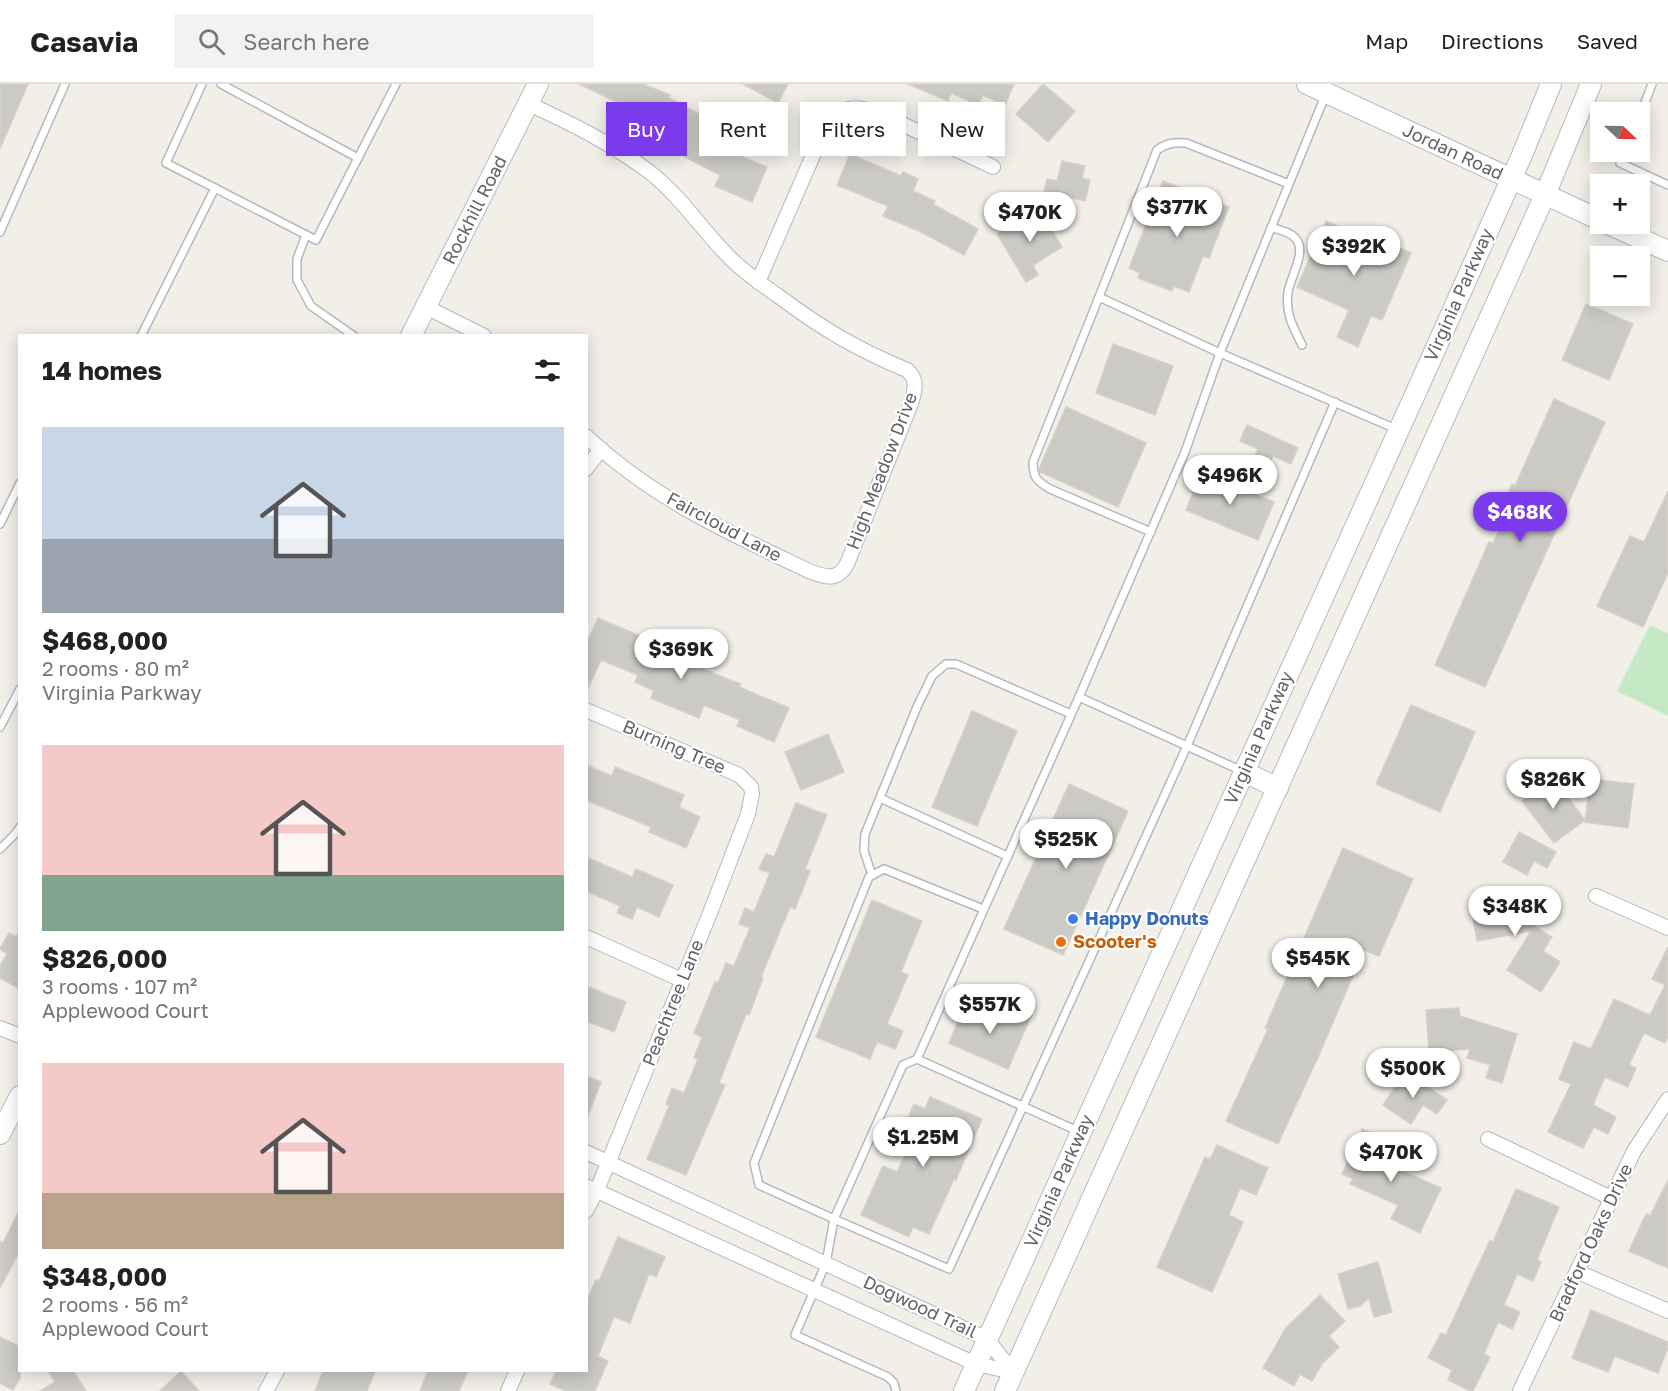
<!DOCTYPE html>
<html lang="en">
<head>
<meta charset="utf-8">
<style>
  body { margin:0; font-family:"Golos Text",sans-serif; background:#f2f2f2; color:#222; height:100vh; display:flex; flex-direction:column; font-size:22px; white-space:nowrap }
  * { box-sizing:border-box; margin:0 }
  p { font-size:20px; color:#767676 }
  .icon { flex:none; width:33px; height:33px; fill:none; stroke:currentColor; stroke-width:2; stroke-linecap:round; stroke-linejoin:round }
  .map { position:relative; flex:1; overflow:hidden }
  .drawer { position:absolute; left:18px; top:250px; width:570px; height:1038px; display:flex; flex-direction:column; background:#fff; border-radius:0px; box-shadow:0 3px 15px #0003 }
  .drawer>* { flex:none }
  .top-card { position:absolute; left:606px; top:18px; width:570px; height:54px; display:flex; gap:12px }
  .needle { width:39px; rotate:112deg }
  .controls { position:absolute; left:1590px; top:18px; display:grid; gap:12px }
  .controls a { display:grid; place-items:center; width:60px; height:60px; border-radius:0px; background:#fff; box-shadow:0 3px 15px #0003; font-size:30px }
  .price { position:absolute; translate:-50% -51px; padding:0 14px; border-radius:21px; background:#fff; color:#222; font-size:20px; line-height:39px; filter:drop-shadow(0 2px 3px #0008) }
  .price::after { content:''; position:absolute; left:50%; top:36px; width:18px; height:14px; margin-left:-9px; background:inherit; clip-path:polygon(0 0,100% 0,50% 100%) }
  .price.on { background:#7c3aed; color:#fff }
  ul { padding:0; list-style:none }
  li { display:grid; align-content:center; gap:12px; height:318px; padding:0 24px }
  li span { display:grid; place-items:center; height:186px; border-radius:0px; color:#555 }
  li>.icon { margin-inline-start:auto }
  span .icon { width:108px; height:108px; fill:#fffc; stroke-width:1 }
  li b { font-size:26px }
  h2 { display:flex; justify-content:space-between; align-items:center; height:72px; padding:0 24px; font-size:26px }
  .chip { padding:0 21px; border-radius:0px; background:#fff; box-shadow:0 3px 15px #0003; font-size:21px; line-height:54px }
  .chip.on { background:#7c3aed; color:#fff }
  header { display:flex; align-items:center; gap:36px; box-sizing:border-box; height:84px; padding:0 30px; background:#fff; border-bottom:2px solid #e0e0e0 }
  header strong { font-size:28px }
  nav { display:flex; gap:33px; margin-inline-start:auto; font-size:21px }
  .search { width:420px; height:54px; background:#f2f2f2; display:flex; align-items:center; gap:15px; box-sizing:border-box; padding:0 21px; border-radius:0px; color:#767676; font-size:22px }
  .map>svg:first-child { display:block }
</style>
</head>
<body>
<header>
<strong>Casavia</strong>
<div class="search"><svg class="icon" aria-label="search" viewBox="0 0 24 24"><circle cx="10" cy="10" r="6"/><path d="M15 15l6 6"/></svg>Search here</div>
<nav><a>Map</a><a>Directions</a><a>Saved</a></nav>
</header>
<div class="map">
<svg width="1668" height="1307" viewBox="0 0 1668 1307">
  <rect width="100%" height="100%" fill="#f1efe8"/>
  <path fill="#c5e8c5" d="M 1650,541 L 1668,550 L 1668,632 L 1617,607 Z"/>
  <g fill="#cccac5" stroke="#d6d1c6" stroke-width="1.5">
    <path d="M 0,0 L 28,0 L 0,65 Z"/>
    <path d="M 579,0 L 643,0 L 670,11 L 669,14 L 726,44 L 717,62 L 767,83 L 752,118 L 715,102 L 720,91 L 669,65 L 677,50 L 624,28 L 627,23 Z"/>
    <path d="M 743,0 L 788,0 L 778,19 Z"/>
    <path d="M 908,0 L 1014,0 L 1005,21 L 983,11 L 978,21 L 951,9 L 948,17 Z"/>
    <path d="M 1043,0 L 1075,27 L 1048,58 L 1016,30 Z"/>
    <path d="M 850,70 L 901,92 L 903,88 L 918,95 L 913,107 L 935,117 L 933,120 L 978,145 L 964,171 L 921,148 L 883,132 L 888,122 L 837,101 Z"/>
    <path d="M 1062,77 L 1085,82 L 1082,94 L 1090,96 L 1085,117 L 1044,107 L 1047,95 L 1057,97 Z"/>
    <path d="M 1163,97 L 1229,123 L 1209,174 L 1203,172 L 1189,208 L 1174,202 L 1172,207 L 1138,194 L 1140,189 L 1129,184 Z"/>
    <path d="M 1039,125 L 1062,163 L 1033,181 L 1038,191 L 1026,198 L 997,150 Z"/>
    <path d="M 1326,137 L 1378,160 L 1380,155 L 1411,169 L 1382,236 L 1371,232 L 1358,263 L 1337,253 L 1349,226 L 1297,203 Z"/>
    <path d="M 1586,220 L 1633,240 L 1609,296 L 1562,276 Z"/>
    <path d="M 1113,260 L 1173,282 L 1155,331 L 1096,309 Z"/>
    <path d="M 1554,315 L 1605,338 L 1485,603 L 1435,581 L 1489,458 L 1493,459 L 1510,423 L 1503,420 L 1512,400 L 1515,402 Z"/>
    <path d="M 1066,323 L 1146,359 L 1118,423 L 1040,388 L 1039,385 Z"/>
    <path d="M 1247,341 L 1298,364 L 1291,380 L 1273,372 L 1269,381 L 1254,374 L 1258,365 L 1240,357 Z"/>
    <path d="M 1202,388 L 1274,418 L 1258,456 L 1186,426 Z"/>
    <path d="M 1668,407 L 1668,489 L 1643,543 L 1597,522 L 1630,452 L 1644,458 Z"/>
    <path d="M 598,534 L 677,568 L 674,574 L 741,600 L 739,603 L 789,624 L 774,658 L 737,642 L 740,636 L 704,621 L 699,634 L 651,614 L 654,607 L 635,598 L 638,591 L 601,576 L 586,609 L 586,561 Z"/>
    <path d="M 1411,621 L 1475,648 L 1440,728 L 1376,700 Z"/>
    <path d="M 972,627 L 1017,647 L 977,742 L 932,723 Z"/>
    <path d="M 828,650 L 844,688 L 801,706 L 785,668 Z"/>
    <path d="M 586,681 L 612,692 L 615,683 L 684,711 L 679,723 L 700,733 L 686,764 L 649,748 L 651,743 L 586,716 Z"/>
    <path d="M 1553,693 L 1585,736 L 1554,759 L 1522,717 Z"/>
    <path d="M 1590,695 L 1634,700 L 1628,744 L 1585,738 Z"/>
    <path d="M 1069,700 L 1128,727 L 1063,871 L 1004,845 Z"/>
    <path d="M 796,719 L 827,731 L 805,785 L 810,787 L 795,825 L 790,823 L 761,893 L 763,894 L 749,931 L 746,930 L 719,999 L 725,1001 L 686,1091 L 647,1075 L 669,1022 L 666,1020 L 672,1004 L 684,1009 L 698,975 L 694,974 L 702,953 L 694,949 L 715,898 L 718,899 L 726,879 L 734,882 L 750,844 L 739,840 L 745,824 L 754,828 L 770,789 L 759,785 L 766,770 L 774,773 Z"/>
    <path d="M 1519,748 L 1556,768 L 1547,784 L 1534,777 L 1527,791 L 1503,778 Z"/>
    <path d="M 1343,764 L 1413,795 L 1379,872 L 1364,866 L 1319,971 L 1278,1060 L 1226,1037 L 1268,945 L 1265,944 Z"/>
    <path d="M 586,773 L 632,793 L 636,785 L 673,801 L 659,833 L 637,823 L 632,835 L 617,829 L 620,822 L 586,807 Z"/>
    <path d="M 1521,808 L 1527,838 L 1552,853 L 1543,867 L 1560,878 L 1541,908 L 1507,886 L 1531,847 L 1477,857 L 1470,817 Z"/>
    <path d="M 872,816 L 922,837 L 901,888 L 908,891 L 887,940 L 903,947 L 895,965 L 877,958 L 870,975 L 816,953 Z"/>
    <path d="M 20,847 L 20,905 L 0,894 L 0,882 L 7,870 L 0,865 L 9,849 L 16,853 Z"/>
    <path d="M 1668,863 L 1668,952 L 1665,959 L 1644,949 L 1629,981 L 1636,984 L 1628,1003 L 1605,993 L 1593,1021 L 1616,1033 L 1608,1050 L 1594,1043 L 1583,1064 L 1548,1048 L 1571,1000 L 1559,995 L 1574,958 L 1591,965 L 1614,915 L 1650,931 L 1665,901 L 1652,895 Z"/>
    <path d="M 586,902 L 626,918 L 614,948 L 586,937 Z"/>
    <path d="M 965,921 L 1009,940 L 1016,925 L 1031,932 L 1008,985 L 949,959 Z"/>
    <path d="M 1459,924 L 1460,932 L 1517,950 L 1502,999 L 1486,994 L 1490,981 L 1467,974 L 1470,965 L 1429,968 L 1426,926 Z"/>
    <path d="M 1405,988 L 1447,1016 L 1437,1030 L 1423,1021 L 1411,1040 L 1383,1021 Z"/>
    <path d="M 586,992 L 601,998 L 587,1034 L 586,1034 Z"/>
    <path d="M 930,1013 L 982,1035 L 956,1096 L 954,1095 L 929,1150 L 913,1143 L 909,1153 L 861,1131 L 883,1082 L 897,1088 L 909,1062 L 898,1057 L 914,1020 L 925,1025 Z"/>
    <path d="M 1362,1045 L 1381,1053 L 1374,1068 L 1397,1078 L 1394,1083 L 1441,1104 L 1420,1149 L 1391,1135 L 1398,1121 L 1350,1100 L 1353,1095 L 1342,1090 Z"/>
    <path d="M 1217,1061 L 1268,1084 L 1256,1111 L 1240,1104 L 1229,1131 L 1243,1138 L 1212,1208 L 1157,1183 L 1205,1073 L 1210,1075 Z"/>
    <path d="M 1668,1096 L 1668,1184 L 1629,1167 L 1646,1130 L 1650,1132 Z"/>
    <path d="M 1516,1105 L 1559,1123 L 1537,1176 L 1541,1178 L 1533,1197 L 1517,1190 L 1504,1221 L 1520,1228 L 1512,1245 L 1498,1238 L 1484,1270 L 1490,1273 L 1473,1307 L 1470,1307 L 1448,1296 L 1452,1286 L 1428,1274 L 1441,1249 L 1446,1251 L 1490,1156 L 1493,1158 Z"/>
    <path d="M 20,1125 L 20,1166 L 0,1204 L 0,1157 L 3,1159 Z"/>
    <path d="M 618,1153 L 665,1173 L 656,1193 L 649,1190 L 630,1239 L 614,1233 L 598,1272 L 608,1277 L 595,1307 L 566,1307 L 550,1300 L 556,1287 L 586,1287 L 586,1219 L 596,1196 L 599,1197 Z"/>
    <path d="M 1378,1178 L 1392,1228 L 1374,1233 L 1369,1214 L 1360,1222 L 1348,1225 L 1338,1190 Z"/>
    <path d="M 1320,1211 L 1345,1237 L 1329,1252 L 1339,1263 L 1322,1280 L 1312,1297 L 1300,1290 L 1294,1302 L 1263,1284 L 1286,1244 Z"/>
    <path d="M 1591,1226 L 1668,1258 L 1668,1264 L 1658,1289 L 1615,1272 L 1608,1288 L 1572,1274 Z"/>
    <path d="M 0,1253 L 20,1263 L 20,1294 L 13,1306 L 0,1299 Z"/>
    <path d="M 48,1287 L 73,1287 L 86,1307 L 40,1307 L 55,1298 Z"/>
    <path d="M 181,1287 L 199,1307 L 160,1307 Z"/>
    <path d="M 323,1287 L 375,1287 L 367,1307 L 315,1307 Z"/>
    <path d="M 428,1287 L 468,1287 L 459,1307 L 420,1307 Z"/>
  </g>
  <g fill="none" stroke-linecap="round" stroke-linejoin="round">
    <defs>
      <g id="lane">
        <path d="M 202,0 L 166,79 L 316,156 L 396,0"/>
        <path d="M 221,0 L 358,74"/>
        <path d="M 1640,32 L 1652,0"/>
        <path d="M 1625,68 L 1620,79 L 1668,101"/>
        <path d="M 1289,100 L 1186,59 C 1174,58 1167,59 1157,66 L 1099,213 L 1220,269 C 1255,183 1290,97 1325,12"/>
        <path d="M 1271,143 C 1279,146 1291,148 1296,155 C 1307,168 1290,194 1288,208 C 1285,229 1293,243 1302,261"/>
        <path d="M 0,148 L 65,0"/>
        <path d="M 306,151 L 297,175 L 297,196 L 311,222 L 354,252"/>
        <path d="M 1099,213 L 1033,378 C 1033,394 1037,397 1050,405 L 1151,448"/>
        <path d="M 141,252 L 215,104"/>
        <path d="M 0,440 L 20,399"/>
        <path d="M 1079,613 L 1185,368 L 1220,269 L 1396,345"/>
        <path d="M 0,643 L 20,605"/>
        <path d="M 880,714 L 1007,772"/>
        <path d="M 0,765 L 16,749 L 20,743"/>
        <path d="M 872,791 L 864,767 L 865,750 L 917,623 L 932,592 L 946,580 L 956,580 L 1071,630"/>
        <path d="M 917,975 L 903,981 L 834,1135 L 759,1101 L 754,1079 L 869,793 L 884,785 L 983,825"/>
        <path d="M 1080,1048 L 917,975 L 1079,613 L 1242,687"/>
        <path d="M 896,1307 L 894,1299 L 888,1293 L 795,1251 L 826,1179 L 834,1135 L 949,1185 L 1187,662 L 1335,318"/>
      </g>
      <g id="street">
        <path d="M 529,20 C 572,40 615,61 652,90 C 682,114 703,147 730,174 C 744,188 761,200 777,211 C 821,244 856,265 907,286 C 918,296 915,304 912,317 L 847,480 C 837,498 825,493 809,487 C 729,449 652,414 586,352"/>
        <path d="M 758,198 L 821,53 C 837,24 846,19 879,29 L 993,83"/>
        <path d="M 426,223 L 484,252"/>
        <path d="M 586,385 L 601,365"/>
        <path d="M 586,626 L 739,691 L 751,703 L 752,710 L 748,730 L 710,829 L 597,1106 L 586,1127"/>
        <path d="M 1596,812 L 1668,844"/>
        <path d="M 586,853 L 682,896"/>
        <path d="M 0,944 L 20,952"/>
        <path d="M 1488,1055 L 1611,1114"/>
        <path d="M 586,1068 L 987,1255 L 1013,1288"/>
        <path d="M 586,1102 L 976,1280 L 1013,1288"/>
        <path d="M 1578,1188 L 1668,1227"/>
        <path d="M 266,1307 L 277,1287"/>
        <path d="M 508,1307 L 517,1287"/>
        <path d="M 1520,1307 L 1634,1067 L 1668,1015"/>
      </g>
      <g id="secondary">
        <path d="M 1307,0 L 1600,136"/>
        <path d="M 1608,140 L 1668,167"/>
        <path d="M 411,252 L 538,0"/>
        <path d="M 1244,688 L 1278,704"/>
        <path d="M 0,1050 L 20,1012"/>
        <path d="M 964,1307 L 1427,284 L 1522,71 L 1551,0"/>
        <path d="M 1005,1307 L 1545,111 L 1591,0"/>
      </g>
    </defs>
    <use href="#lane" stroke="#b5b8bc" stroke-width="10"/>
    <use href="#street" stroke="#b5b8bc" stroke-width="16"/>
    <use href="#secondary" stroke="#b6babf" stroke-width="22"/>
    <use href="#lane" stroke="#fff" stroke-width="7"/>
    <use href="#street" stroke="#fff" stroke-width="14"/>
    <use href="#secondary" stroke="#fff" stroke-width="20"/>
  </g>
  <circle fill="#3f7fe0" stroke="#fff" stroke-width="2" cx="1073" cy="835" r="6"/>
  <circle fill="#e8710a" stroke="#fff" stroke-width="2" cx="1061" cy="858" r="6"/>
  <g text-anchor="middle" stroke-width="4.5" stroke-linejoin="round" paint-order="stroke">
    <g font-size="18" fill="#5f6368" stroke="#fff">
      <text transform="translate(1453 68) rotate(25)" y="6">Jordan Road</text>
      <text transform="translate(475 126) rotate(-63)" y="6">Rockhill Road</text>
      <text transform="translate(1459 211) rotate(-66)" y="6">Virginia Parkway</text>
      <text transform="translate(882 387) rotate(-69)" y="6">High Meadow Drive</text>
      <text transform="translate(724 443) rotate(28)" y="6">Faircloud Lane</text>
      <text transform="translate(1259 654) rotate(-66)" y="6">Virginia Parkway</text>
      <text transform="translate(674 663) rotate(23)" y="6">Burning Tree</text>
      <text transform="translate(673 919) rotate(-68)" y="6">Peachtree Lane</text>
      <text transform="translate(1059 1097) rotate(-66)" y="6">Virginia Parkway</text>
      <text transform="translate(1591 1159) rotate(-65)" y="6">Bradford Oaks Drive</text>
      <text transform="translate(920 1223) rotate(25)" y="6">Dogwood Trail</text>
    </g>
    <g font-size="18" font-weight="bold" fill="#366cbe" stroke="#fff" text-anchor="start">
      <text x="1085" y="841">Happy Donuts</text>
    </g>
    <g font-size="18" font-weight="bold" fill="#c56008" stroke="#fff" text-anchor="start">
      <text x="1073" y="864">Scooter's</text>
    </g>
  </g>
</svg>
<div class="controls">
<a><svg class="needle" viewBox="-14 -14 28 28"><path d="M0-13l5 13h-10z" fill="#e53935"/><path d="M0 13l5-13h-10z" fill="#767676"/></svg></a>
<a>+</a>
<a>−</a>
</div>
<b class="price" style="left:1177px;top:154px">$377K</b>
<b class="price" style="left:1030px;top:159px">$470K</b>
<b class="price" style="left:1354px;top:193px">$392K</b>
<b class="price" style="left:1230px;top:422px">$496K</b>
<b class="price on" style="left:1520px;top:459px">$468K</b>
<b class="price" style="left:681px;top:596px">$369K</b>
<b class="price" style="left:1553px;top:726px">$826K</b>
<b class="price" style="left:1066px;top:786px">$525K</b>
<b class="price" style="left:1515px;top:853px">$348K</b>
<b class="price" style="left:1318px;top:905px">$545K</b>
<b class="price" style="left:990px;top:951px">$557K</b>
<b class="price" style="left:1413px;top:1015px">$500K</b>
<b class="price" style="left:923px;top:1084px">$1.25M</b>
<b class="price" style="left:1391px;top:1099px">$470K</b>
<div class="top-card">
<a class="chip on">Buy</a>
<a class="chip">Rent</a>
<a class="chip">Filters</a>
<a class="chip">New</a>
</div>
<section class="drawer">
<h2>14 homes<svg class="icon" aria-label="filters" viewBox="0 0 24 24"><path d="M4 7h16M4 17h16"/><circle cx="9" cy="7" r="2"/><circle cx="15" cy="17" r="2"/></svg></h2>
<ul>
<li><span style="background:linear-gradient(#c9d6e8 60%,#9aa5b1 0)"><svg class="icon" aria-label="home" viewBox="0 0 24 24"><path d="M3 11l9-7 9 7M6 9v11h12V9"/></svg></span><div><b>$468,000</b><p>2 rooms · 80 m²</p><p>Virginia Parkway</p></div></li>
<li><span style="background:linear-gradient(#f6c9c9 70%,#7fa58c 0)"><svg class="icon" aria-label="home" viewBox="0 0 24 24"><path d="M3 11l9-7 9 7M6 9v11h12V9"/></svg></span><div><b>$826,000</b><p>3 rooms · 107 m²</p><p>Applewood Court</p></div></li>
<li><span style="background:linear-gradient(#f6c9c9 70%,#b9a48a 0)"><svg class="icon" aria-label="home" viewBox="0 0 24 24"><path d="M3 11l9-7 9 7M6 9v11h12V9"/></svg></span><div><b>$348,000</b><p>2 rooms · 56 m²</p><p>Applewood Court</p></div></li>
</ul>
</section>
</div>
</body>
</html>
